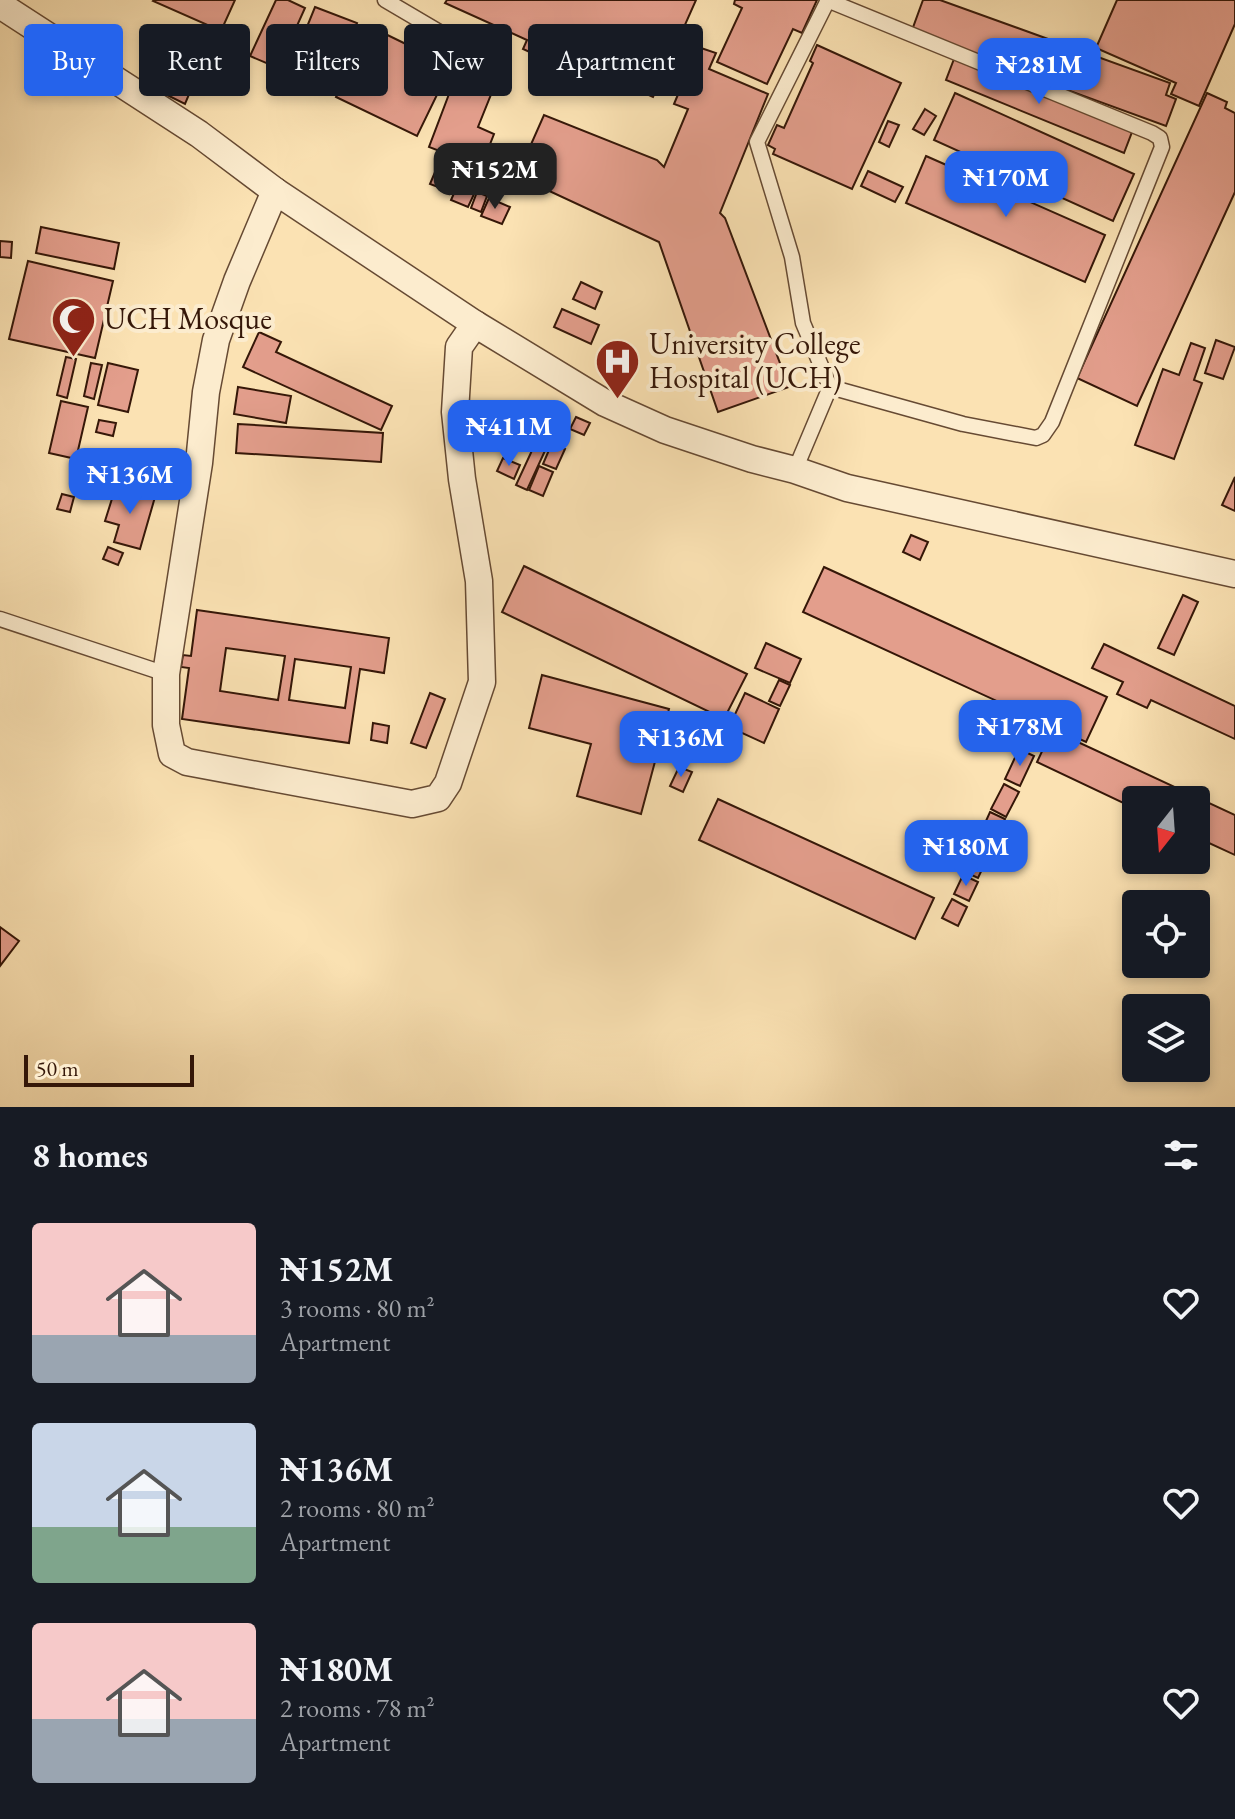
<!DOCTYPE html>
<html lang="en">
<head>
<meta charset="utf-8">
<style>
  body { margin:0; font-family:"EB Garamond",serif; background:#20242c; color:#f1f3f6; height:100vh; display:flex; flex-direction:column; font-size:30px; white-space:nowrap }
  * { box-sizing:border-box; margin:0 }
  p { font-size:26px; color:#9ea1a6 }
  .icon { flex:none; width:44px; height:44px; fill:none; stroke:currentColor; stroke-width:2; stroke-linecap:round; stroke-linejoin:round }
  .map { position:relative; height:1107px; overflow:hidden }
  .sheet { display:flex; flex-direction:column; background:#171b24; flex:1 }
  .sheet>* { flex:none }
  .hud { position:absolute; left:24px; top:24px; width:800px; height:72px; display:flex; gap:16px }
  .needle { width:52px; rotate:197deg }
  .controls { position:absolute; left:1122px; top:786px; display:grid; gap:16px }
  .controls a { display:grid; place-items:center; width:88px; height:88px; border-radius:8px; background:#171b24; box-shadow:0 4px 12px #0003; font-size:40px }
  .scale { position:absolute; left:24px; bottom:20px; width:170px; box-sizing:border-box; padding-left:8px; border:4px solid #351708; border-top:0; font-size:22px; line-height:28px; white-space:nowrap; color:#351708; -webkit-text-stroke:6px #fcecce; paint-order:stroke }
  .price { position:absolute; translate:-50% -68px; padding:0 18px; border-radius:16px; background:#2563eb; color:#fff; font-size:26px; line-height:52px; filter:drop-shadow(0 2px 4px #0008) }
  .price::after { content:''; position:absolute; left:50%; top:48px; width:24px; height:18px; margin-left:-12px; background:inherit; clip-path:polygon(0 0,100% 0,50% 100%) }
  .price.selected { background:#222; color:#fff }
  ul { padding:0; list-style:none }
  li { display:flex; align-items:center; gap:24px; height:200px; padding:0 32px }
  li span { display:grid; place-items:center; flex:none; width:224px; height:160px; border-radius:8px; color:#555 }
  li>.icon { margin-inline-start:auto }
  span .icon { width:96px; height:96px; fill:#fffc; stroke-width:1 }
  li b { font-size:34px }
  h2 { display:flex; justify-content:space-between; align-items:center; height:96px; padding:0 32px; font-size:34px }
  .chip { padding:0 28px; border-radius:8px; background:#171b24; box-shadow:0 4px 12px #0003; font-size:28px; line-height:72px }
  .chip.selected { background:#2563eb; color:#fff }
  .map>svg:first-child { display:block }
</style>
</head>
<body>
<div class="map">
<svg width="1235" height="1107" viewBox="0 0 1235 1107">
  <rect width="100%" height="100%" fill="#fbe2b3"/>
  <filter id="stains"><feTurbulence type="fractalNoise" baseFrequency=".0025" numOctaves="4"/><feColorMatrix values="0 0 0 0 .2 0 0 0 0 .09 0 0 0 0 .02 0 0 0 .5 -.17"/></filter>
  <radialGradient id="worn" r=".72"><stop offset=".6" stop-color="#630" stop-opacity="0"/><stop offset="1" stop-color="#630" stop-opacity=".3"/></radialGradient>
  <g fill="#e39e8c" stroke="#351708" stroke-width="2" fill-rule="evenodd">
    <path d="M 154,0 L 235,0 L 221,31 L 153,1 Z"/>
    <path d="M 276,0 L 288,0 L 305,8 L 278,68 L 250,56 Z"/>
    <path d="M 447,0 L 696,0 L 653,97 L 560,55 L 556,64 L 523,49 L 527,40 L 445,3 Z"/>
    <path d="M 735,0 L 817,0 L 802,33 L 793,29 L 767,84 L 717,62 L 742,8 L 734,4 Z"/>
    <path d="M 923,0 L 940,0 L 1170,83 L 1166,95 L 1176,99 L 1166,126 L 911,33 Z"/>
    <path d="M 1117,0 L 1235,0 L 1235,24 L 1199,106 L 1171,94 L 1176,83 L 1096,48 Z"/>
    <path d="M 315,7 L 357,23 L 330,93 L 287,76 Z"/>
    <path d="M 371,27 L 451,66 L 417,136 L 336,97 Z"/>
    <path d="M 817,45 L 901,83 L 852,189 L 773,154 L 775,149 L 768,145 L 777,125 L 784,128 L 813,63 L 810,61 Z"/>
    <path d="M 698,47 L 716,53 L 709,69 L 768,94 L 720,213 L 725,218 L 789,387 L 718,412 L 659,242 L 517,176 L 544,115 L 657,160 L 664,167 L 688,109 L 674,104 Z"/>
    <path d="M 954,59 L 1132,132 L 1124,153 L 946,80 Z"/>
    <path d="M 457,73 L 494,87 L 478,127 L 494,134 L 481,167 L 429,147 Z"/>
    <path d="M 172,84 L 190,92 L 185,104 L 167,95 Z"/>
    <path d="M 955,93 L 1134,174 L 1113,221 L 934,140 Z"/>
    <path d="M 1207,93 L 1227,102 L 1225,108 L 1235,113 L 1235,192 L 1137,406 L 1077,378 Z"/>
    <path d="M 925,109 L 936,116 L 924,135 L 913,129 Z"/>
    <path d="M 888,121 L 899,125 L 889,147 L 879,142 Z"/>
    <path d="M 926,156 L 1105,235 L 1085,282 L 906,203 Z"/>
    <path d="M 438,165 L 446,168 L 438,187 L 430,184 Z"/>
    <path d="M 449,169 L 459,173 L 449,194 L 440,189 Z"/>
    <path d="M 465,169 L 482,177 L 468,207 L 451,200 Z"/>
    <path d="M 868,171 L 903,187 L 895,202 L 861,186 Z"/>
    <path d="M 477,192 L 487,196 L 481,212 L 471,208 Z"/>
    <path d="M 489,198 L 510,207 L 502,224 L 481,216 Z"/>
    <path d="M 41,227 L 119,243 L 114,269 L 36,253 Z"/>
    <path d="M 0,241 L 12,242 L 11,258 L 0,257 Z"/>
    <path d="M 28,261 L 113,281 L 95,358 L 9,339 Z"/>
    <path d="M 581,282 L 602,292 L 595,309 L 573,299 Z"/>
    <path d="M 562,309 L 599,325 L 591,344 L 554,327 Z"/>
    <path d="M 259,332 L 281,342 L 276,352 L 392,406 L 381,430 L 243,367 Z"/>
    <path d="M 1216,340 L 1235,347 L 1223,379 L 1205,373 Z"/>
    <path d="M 1191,343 L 1205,348 L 1194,380 L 1202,383 L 1174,459 L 1135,445 L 1163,369 L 1179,375 Z"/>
    <path d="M 66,357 L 76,359 L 67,398 L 57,395 Z"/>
    <path d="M 91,363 L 102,365 L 94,399 L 84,396 Z"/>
    <path d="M 108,363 L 138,370 L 128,412 L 98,405 Z"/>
    <path d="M 238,387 L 291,396 L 286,423 L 234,414 Z"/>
    <path d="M 61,401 L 88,407 L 76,459 L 49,453 Z"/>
    <path d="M 576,417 L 590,423 L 584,435 L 570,429 Z"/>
    <path d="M 99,420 L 116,423 L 113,436 L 96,432 Z"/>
    <path d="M 238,424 L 383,433 L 381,462 L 236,453 Z"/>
    <path d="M 541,439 L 549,442 L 527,490 L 516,485 L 535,444 L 538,446 Z"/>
    <path d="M 552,443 L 565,449 L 556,469 L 543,464 Z"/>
    <path d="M 503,458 L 520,465 L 514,479 L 497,471 Z"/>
    <path d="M 130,463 L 156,472 L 151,487 L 125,478 Z"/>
    <path d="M 539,466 L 553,472 L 543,496 L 529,490 Z"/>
    <path d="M 1235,477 L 1235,511 L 1222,505 Z"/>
    <path d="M 116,486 L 155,497 L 140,549 L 114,542 L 119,525 L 105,521 Z"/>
    <path d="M 62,494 L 74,497 L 70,512 L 57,509 Z"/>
    <path d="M 911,535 L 928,542 L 920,560 L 903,552 Z"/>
    <path d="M 108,547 L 123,553 L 118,565 L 103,559 Z"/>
    <path d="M 524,566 L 747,674 L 724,719 L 502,612 Z"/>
    <path d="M 824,567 L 1107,697 L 1086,742 L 803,612 Z"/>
    <path d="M 1183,595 L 1198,602 L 1174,655 L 1158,648 Z"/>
    <path d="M 197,610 L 389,638 L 384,673 L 360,669 L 349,743 L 182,719 L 189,668 L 181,667 L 183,655 L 191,656 ZM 226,648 L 285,656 L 278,700 L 220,691 ZM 295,659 L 351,667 L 345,708 L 289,700 Z"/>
    <path d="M 766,643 L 801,659 L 790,683 L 755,668 Z"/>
    <path d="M 1104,644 L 1235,706 L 1235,739 L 1151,700 L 1147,708 L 1117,694 L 1123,682 L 1092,668 Z"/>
    <path d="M 542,675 L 669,709 L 641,814 L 577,796 L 591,744 L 529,728 Z"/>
    <path d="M 779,680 L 790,685 L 780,706 L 769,701 Z"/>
    <path d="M 430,693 L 445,699 L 426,748 L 411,743 Z"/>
    <path d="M 745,693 L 779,709 L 764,743 L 729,727 Z"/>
    <path d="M 373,723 L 389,726 L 387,743 L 371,740 Z"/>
    <path d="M 1052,730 L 1235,815 L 1235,855 L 1196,837 L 1196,800 L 1136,800 L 1136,809 L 1037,762 Z"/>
    <path d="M 1019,749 L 1034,756 L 1020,786 L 1005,779 Z"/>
    <path d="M 679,767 L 692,772 L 683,792 L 670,786 Z"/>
    <path d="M 1004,784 L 1019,792 L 1006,817 L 991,809 Z"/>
    <path d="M 718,799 L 934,898 L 915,939 L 699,840 Z"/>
    <path d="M 990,812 L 1005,819 L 996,839 L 981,832 Z"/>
    <path d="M 979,835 L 995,842 L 978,878 L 963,871 Z"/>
    <path d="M 963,875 L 978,882 L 969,901 L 954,894 Z"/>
    <path d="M 952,899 L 967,907 L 958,926 L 942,918 Z"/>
    <path d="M 0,927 L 19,941 L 0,966 Z"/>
  </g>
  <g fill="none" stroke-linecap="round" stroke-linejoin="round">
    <defs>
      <g id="lane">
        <path d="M 385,0 L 470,50"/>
        <path d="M 827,0 L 1152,133 L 1160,138 L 1162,147 L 1052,422 L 1043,435 L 1036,438 L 963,424 L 830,387"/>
        <path d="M 795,470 L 830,387 L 803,323 L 792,257 L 757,142 L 828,0"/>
        <path d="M 0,619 L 166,674"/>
      </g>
      <g id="street">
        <path d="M 0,5 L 199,134 L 275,191 L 475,324 L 605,403 L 665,430 L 752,459 L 795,470 L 847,488 L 1235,574"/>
        <path d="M 275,191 L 237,281 L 216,340 L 206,392 L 199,463 L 166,674 L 166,725 L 172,754 L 187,762 L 412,804 L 438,798 L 448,783 L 482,682 L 479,581 L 462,479 L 455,412 L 459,347 L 475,324"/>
      </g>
    </defs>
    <use href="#lane" stroke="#664a33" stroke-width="17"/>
    <use href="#street" stroke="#664a33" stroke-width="29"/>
    <use href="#lane" stroke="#fcecce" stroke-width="14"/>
    <use href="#street" stroke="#fcecce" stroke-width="26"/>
  </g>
  <defs>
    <symbol id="mosque-pin" viewBox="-11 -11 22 30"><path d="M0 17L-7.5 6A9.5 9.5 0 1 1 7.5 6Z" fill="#8f2418" stroke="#fcecce"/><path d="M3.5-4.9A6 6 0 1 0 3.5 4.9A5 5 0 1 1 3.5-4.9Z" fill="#fff"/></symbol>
    <symbol id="hospital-pin" viewBox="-11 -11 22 30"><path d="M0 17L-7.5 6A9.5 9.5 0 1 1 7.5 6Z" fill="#8f2418" stroke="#fcecce"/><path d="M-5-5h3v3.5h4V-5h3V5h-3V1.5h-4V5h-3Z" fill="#fff"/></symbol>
  </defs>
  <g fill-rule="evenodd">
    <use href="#mosque-pin" x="48" y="294" width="51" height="69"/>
    <use href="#hospital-pin" x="592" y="336" width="51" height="69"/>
  </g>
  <g text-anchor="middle" stroke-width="8" stroke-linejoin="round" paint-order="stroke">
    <g font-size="30" fill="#351708" stroke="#fcecce" text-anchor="start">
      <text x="104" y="329">UCH Mosque</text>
      <text x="649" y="354">University College<tspan x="649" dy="34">Hospital (UCH)</tspan></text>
    </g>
  </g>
  <rect width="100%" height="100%" filter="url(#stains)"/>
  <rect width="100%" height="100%" fill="url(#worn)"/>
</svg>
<div class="controls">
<a><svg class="needle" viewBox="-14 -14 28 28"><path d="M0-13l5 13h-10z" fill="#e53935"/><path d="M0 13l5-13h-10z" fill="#9ea1a6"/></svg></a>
<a><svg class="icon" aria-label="locate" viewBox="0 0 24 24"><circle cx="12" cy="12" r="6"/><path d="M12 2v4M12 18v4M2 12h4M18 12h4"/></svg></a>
<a><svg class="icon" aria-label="layers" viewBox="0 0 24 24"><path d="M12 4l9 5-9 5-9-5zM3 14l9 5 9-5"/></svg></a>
</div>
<div class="scale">50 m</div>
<b class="price" style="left:1039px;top:106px">₦281M</b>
<b class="price selected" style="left:495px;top:211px">₦152M</b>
<b class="price" style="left:1006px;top:219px">₦170M</b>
<b class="price" style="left:509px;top:468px">₦411M</b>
<b class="price" style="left:130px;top:516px">₦136M</b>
<b class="price" style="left:1020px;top:768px">₦178M</b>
<b class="price" style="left:681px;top:779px">₦136M</b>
<b class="price" style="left:966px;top:888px">₦180M</b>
<div class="hud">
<a class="chip selected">Buy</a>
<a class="chip">Rent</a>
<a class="chip">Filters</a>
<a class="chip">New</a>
<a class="chip">Apartment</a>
</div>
</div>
<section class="sheet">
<h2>8 homes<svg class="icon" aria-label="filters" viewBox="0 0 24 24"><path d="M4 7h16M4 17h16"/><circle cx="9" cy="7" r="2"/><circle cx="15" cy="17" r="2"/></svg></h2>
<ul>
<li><span style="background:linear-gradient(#f6c9c9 70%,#9aa5b1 0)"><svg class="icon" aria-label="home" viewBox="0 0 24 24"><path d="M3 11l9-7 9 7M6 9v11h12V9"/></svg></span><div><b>₦152M</b><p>3 rooms · 80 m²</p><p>Apartment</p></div><svg class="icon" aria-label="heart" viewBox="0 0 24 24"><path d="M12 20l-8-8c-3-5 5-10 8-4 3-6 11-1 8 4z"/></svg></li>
<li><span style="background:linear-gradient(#c9d6e8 65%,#7fa58c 0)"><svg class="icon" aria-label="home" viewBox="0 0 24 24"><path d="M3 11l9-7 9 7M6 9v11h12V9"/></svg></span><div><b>₦136M</b><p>2 rooms · 80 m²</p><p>Apartment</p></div><svg class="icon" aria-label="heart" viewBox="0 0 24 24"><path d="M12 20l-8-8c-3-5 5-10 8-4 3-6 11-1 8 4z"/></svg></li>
<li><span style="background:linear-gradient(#f6c9c9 60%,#9aa5b1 0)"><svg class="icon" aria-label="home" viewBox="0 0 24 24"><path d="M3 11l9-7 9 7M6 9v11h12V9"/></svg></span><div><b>₦180M</b><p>2 rooms · 78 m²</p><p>Apartment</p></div><svg class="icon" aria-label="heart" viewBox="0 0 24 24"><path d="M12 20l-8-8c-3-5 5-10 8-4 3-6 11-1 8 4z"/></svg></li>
</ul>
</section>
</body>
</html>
